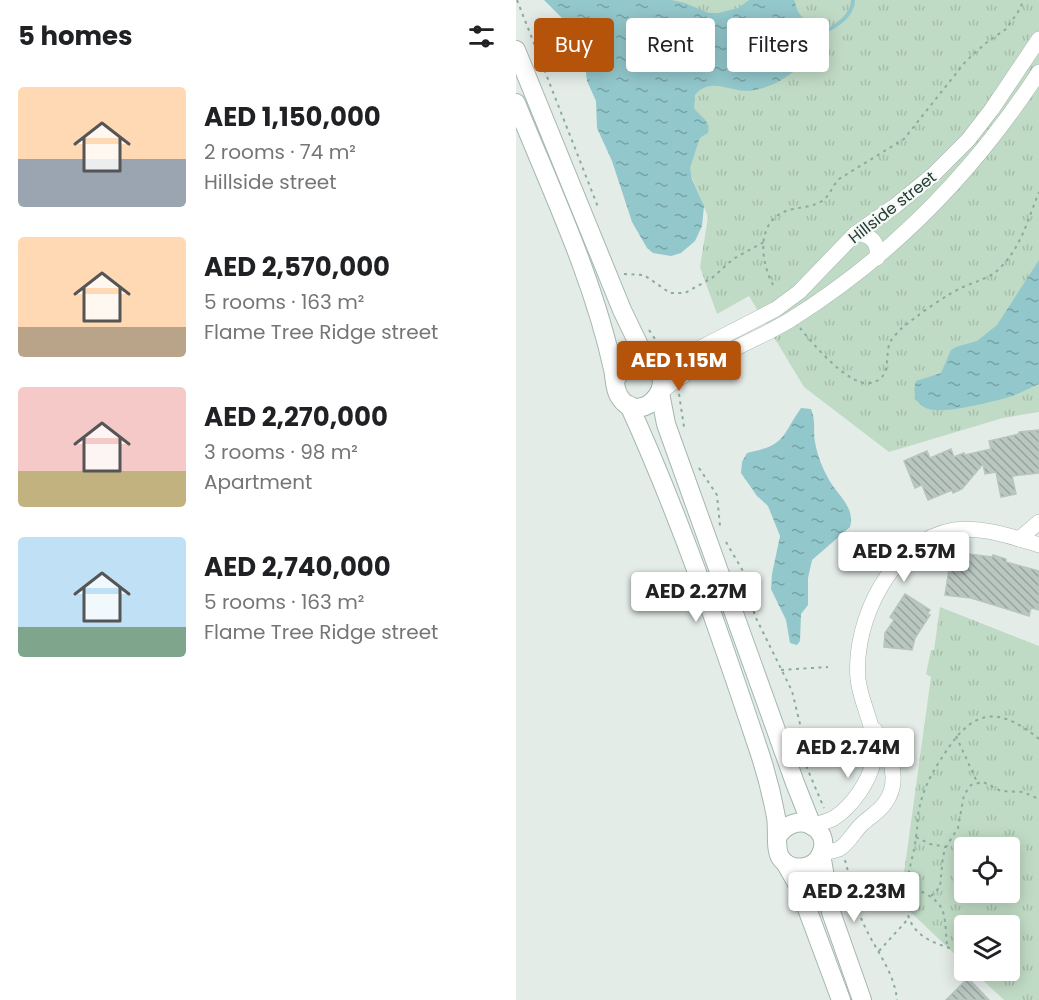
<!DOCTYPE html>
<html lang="en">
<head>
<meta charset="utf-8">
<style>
  body { margin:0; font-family:Poppins,sans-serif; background:#f2f2f2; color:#202124; height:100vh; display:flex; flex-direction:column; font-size:22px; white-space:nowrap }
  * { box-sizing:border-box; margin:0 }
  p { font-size:20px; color:#757577 }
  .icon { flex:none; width:33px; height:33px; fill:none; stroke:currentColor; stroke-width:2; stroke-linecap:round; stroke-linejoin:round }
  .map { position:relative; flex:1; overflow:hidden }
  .sheet { display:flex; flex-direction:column; background:#fff; width:516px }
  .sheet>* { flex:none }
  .top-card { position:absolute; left:18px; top:18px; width:414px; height:54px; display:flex; gap:12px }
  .controls { position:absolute; left:438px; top:837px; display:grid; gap:12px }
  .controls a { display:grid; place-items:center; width:66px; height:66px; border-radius:6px; background:#fff; box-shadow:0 3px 15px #0003; font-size:30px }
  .price { position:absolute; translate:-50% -51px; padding:0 14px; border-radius:6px; background:#fff; color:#222; font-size:20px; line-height:39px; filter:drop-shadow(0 2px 3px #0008) }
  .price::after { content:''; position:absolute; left:50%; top:36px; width:18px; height:14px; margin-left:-9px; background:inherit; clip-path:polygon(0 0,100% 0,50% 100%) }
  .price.selected { background:#b45309; color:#fff }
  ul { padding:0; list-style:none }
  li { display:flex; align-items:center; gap:18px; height:150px; padding:0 18px }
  li span { display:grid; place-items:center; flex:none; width:168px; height:120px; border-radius:6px; color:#555 }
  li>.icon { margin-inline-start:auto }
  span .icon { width:72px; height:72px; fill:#fffc; stroke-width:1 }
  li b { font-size:26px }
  h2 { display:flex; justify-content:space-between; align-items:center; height:72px; padding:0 18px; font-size:26px }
  .pill { padding:0 21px; border-radius:6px; background:#fff; box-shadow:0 3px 15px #0003; font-size:21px; line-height:54px }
  .pill.selected { background:#b45309; color:#fff }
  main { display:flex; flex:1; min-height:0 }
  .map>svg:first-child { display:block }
</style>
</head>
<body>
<main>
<section class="sheet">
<h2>5 homes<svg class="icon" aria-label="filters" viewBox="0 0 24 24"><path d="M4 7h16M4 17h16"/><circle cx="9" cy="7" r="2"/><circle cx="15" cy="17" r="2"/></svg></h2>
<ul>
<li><span style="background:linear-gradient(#ffd9b3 60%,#9aa5b1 0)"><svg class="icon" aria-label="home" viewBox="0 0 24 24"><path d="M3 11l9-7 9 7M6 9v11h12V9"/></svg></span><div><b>AED 1,150,000</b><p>2 rooms · 74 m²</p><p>Hillside street</p></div></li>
<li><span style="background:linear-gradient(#ffd9b3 75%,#b9a48a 0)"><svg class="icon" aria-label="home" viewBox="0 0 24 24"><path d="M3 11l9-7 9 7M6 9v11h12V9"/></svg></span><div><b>AED 2,570,000</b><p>5 rooms · 163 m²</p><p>Flame Tree Ridge street</p></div></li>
<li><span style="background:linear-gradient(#f6c9c9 70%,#c2b280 0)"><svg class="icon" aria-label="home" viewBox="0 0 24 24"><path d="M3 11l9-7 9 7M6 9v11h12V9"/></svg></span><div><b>AED 2,270,000</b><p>3 rooms · 98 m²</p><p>Apartment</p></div></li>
<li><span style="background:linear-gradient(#bfe0f5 75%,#7fa58c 0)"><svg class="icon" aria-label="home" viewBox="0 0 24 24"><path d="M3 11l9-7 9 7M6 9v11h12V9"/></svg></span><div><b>AED 2,740,000</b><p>5 rooms · 163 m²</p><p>Flame Tree Ridge street</p></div></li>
</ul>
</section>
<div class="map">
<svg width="523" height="1000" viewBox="0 0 523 1000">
  <defs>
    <pattern id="grass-tufts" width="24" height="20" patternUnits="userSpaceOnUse" patternTransform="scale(1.5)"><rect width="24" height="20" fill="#c0dbc5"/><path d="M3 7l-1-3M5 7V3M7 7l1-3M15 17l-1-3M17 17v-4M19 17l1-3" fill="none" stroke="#a5bdaa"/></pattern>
    <pattern id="water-ripples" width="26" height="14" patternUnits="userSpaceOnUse" patternTransform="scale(1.5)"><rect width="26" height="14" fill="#92c7cb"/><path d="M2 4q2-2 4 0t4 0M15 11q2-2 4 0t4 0" fill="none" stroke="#77a3a6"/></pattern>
    <pattern id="building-back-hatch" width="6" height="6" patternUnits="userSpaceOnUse" patternTransform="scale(1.5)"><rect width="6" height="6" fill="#bac7c1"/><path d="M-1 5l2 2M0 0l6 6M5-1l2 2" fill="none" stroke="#97a39e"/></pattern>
  </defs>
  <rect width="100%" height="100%" fill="#e4ece8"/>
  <g fill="url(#grass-tufts)" fill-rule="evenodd">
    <path d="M 105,0 L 523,0 L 523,412 L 487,418 L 373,452 L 288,387 L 233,296 L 201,314 L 184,267 L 192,217 Z"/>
    <path d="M 424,607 L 523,646 L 523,1000 L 488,1000 L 457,971 L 494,970 L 494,926 L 448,926 L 448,963 L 384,902 L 415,677 L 410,674 L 415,650 L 418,650 ZM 448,848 L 494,848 L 494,892 L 448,892 Z"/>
  </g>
  <path fill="#c0dbc5" d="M 486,837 L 506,843 L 516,861 C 512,871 505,880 494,880 L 494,848 L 461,847 L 463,843 Z"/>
  <g fill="url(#water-ripples)">
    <path d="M 28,0 L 155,0 L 169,3 L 193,13 L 202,13 L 222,8 L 233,0 L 278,0 C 280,4 280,9 283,13 C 288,21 298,24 298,35 C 298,65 258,90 231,91 C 212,91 194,77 179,95 L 178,108 C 184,117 195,120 192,133 L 185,137 L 183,140 L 174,168 L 176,179 L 188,206 L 186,226 L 179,241 L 165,253 L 155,256 L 137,253 L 131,248 L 116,222 L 96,161 L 81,128 L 80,101 L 71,81 L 68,57 L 63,40 L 54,26 Z"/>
    <path d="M 523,260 L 523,384 C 513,388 503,394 493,397 C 476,402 436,412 419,410 C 402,409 395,396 400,381 L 425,373 L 435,350 L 440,347 L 461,341 L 481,325 Z"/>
    <path d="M 285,408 L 295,409 C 300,420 297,431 299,442 C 301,454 306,467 312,478 C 320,494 340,507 334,527 L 296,560 L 292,578 L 292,605 L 285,614 L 284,641 L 281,645 L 274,643 L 270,620 L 255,589 L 256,574 L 264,536 L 252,506 L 241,496 L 225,473 L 226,462 L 231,453 C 270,445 265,437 285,408 Z"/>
  </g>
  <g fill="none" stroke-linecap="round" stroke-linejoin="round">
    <path stroke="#92c7cb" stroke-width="4" d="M 298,35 C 314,31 337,18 337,0"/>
  </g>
  <g fill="url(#building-back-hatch)" stroke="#b7c5be" stroke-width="1.5">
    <path d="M 523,430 L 523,473 L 496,476 L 500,494 L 485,497 L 480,472 L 469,474 L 467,464 L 446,489 L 437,493 L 436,490 L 412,500 L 406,485 L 399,488 L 388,461 L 411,451 L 414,458 L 435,449 L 438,457 L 448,453 L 449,455 L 475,449 L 473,441 L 503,434 L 503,432 Z"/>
    <path d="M 445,553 L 476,557 L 477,555 L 490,559 L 490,562 L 523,571 L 523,610 L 515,608 L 513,616 L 455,598 L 429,595 L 434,563 L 444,564 Z"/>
    <path d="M 389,594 L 414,610 L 411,614 L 414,615 L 399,638 L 396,650 L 368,647 L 369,633 L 378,620 L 374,617 Z"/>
    <path d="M 452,978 L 473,1000 L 430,1000 Z"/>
  </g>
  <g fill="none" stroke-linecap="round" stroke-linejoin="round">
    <defs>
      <g id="street">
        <path d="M 339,234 C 355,233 363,243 361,258"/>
        <path d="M 131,362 L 155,362 L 165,358 L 260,309 L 283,292 L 339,234 L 379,206 L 417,175 L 452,140 L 476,109 L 523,39"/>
        <path d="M 144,393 C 180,361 233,345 274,320 C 375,257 458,172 523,72"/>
        <path d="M 503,539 L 523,522"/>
        <path d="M 296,826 C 303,823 311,822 318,818 C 337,806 354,780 358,759 C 362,730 345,706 342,679 C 337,621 375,541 438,530 C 466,526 497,537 523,545"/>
        <path d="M 305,854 C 311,852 317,851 323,849 C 331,845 338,832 345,825 C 352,818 363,812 369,803 C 386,780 373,751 359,730"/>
      </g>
      <g id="secondary">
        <path d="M 0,50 L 106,310 L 131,362"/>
        <path d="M 0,103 C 35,190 77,277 97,369 C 99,377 98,388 103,396 C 125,433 175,372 123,361 L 108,366 L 100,379"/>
        <path d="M 144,393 L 150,424 L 279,783 L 296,826"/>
        <path d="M 113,405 C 164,517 204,634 243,751 C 250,772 256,795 260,817 C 262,828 259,848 264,857 C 274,873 298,870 305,854 C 317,827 279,809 262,836"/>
        <path d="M 305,854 L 315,912 L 346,1000"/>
        <path d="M 270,864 L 283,887 L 325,1000"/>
      </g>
    </defs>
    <use href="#street" stroke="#a7b4ae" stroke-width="16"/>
    <use href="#secondary" stroke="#a4b7af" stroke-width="20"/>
    <g stroke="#88ac9e" stroke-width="2" stroke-dasharray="3 4.5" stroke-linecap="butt">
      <path d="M 1,0 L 82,207"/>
      <path d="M 108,274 L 128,275 L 154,293 L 169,293 L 196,278 L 217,259 L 248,242"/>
      <path d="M 257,285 C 245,262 239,223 270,211 C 281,207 295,208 306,201 C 314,196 316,186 323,179 L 388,139 L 450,61 L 470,43 L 490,29 L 502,12 L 508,0"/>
      <path d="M 284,328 C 296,343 333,387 354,383 C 377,379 368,357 374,342 C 377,337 382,332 386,328 C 399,317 431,294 447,287 C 460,281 473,279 483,269 C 505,248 512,219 523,192"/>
      <path d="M 133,330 L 145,348"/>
      <path d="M 163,394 L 168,427"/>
      <path d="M 183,468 L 201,495 L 204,526"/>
      <path d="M 210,542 L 227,571 L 239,616 L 276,691 L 284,724 L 291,768 L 308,808"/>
      <path d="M 265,670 L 312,667"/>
      <path d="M 440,736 L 461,782"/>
      <path d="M 400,837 L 414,844 L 430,847"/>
      <path d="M 329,860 C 334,878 337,897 344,915 C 354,944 378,968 381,1000"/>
      <path d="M 392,885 C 431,903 428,906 431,947"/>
      <path d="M 415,896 L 424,887 L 427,856 L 430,847 L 442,828 L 448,795 L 455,785 L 467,782 L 485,791 L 507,792 L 523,799"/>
      <path d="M 363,951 L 393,918"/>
      <path d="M 448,953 C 430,946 409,943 397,926 C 380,899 397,865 400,837 C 402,826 401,816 404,805 C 408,787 417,771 427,756 C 456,710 480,704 523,739"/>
      <path d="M 494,965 L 502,963"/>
    </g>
    <use href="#street" stroke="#fff" stroke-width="15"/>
    <use href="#secondary" stroke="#fff" stroke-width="18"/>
  </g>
  <g text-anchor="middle" stroke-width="4.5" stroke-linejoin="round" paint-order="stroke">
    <g font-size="16" fill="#253c34" stroke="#f5f9f6">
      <text transform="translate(376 207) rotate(-38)" y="6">Hillside street</text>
    </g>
  </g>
</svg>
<div class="controls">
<a><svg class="icon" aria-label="locate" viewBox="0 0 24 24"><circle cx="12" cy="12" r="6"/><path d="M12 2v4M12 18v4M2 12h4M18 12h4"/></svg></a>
<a><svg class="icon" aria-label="layers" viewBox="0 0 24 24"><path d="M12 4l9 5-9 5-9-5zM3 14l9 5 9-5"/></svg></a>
</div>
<b class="price selected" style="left:163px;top:392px">AED 1.15M</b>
<b class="price" style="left:388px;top:583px">AED 2.57M</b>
<b class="price" style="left:180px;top:623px">AED 2.27M</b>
<b class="price" style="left:332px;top:779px">AED 2.74M</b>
<b class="price" style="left:338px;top:923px">AED 2.23M</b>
<div class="top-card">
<a class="pill selected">Buy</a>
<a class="pill">Rent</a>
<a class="pill">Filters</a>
</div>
</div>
</main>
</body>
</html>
